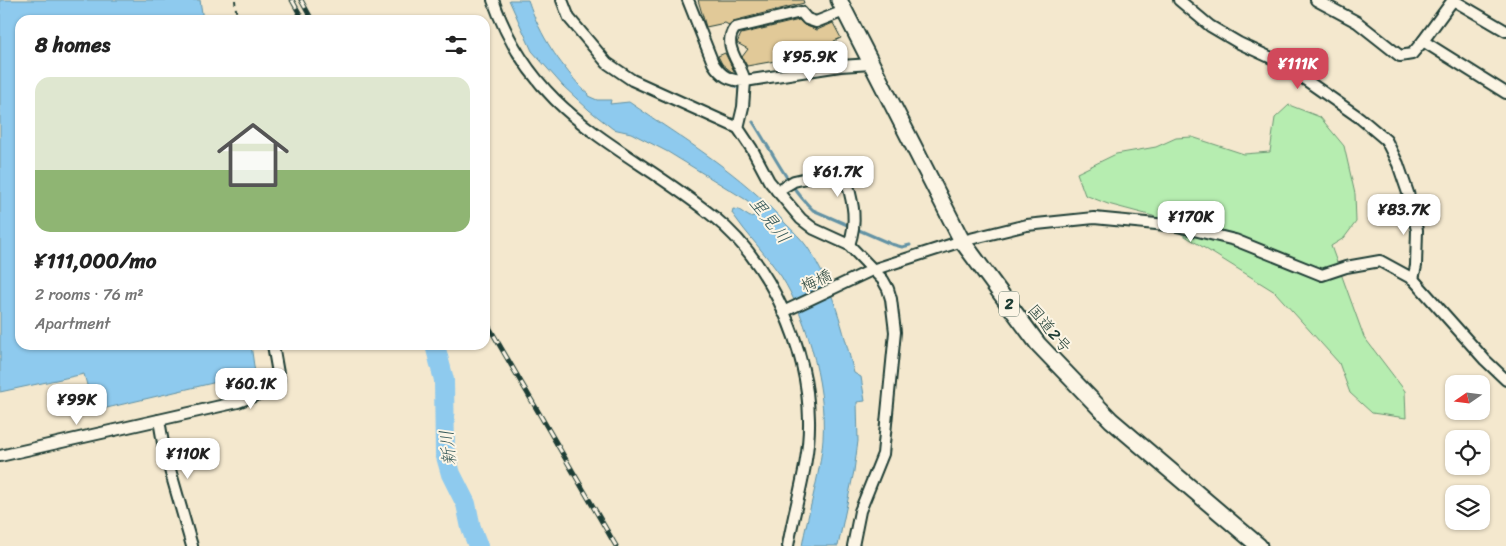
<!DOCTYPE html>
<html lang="en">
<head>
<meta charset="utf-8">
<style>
  body { margin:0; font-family:Sriracha,"Klee One",sans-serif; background:#f6f6f6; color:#222; height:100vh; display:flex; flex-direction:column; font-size:19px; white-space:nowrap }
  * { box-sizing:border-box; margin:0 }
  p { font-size:16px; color:#767676 }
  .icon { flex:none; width:28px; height:28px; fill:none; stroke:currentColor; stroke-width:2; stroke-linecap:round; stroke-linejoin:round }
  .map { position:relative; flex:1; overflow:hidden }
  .details { position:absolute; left:15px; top:15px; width:475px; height:335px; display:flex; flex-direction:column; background:#fff; border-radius:15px; box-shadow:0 1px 4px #0004 }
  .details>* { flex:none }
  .needle { width:32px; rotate:256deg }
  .buttons { position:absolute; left:1445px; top:375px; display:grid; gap:10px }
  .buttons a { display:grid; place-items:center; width:45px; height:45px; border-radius:10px; background:#fff; box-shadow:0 1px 4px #0004; font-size:25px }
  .price { position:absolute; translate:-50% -42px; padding:0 11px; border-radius:10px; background:#fff; color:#222; font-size:16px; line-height:32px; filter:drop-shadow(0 1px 2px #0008) }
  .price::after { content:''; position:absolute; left:50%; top:30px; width:15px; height:11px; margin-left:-8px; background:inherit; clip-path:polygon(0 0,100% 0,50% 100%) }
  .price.current { background:#d1495b; color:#fff }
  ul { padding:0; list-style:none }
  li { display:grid; align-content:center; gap:10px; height:265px; padding:0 20px }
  li span { display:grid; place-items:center; height:155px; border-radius:15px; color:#555 }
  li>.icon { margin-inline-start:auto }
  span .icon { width:90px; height:90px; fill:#fffc; stroke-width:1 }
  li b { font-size:21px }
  h2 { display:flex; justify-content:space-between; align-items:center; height:60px; padding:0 20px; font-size:21px }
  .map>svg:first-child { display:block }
</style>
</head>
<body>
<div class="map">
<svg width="1506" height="546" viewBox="0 0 1506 546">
  <rect width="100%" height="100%" fill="#f4e8ce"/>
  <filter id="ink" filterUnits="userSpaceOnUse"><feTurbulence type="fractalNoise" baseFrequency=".02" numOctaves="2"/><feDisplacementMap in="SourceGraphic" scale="10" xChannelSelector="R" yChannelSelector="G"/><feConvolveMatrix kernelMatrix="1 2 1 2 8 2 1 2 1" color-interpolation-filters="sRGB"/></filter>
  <g filter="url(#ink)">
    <path fill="#b6edb0" stroke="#6a9572" d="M 1289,105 L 1320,117 L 1344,146 L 1355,194 L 1356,222 L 1344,238 L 1331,246 L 1364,337 L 1405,391 L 1406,418 L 1372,413 L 1350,393 L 1339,363 L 1275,292 L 1153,216 L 1108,204 L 1085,195 L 1077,173 L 1116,154 L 1156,147 L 1176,138 L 1192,137 L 1244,154 L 1270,152 L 1275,118 Z"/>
    <g fill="#8ecaee" stroke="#6292a4">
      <path d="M 0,0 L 200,0 L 203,20 L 20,20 L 20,345 L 251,345 L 255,373 L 94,411 L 84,374 L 0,392 Z"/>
      <path d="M 509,0 L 528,0 C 542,40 557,59 584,91 L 587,91 L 588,96 L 597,100 L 611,100 L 610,104 L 629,102 C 683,139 742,174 785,223 C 793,231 802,239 808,248 C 833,286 843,330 854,373 L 861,377 L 865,401 L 857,402 L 858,441 L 854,471 L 838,546 L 802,546 C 808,513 818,482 822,449 C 829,397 809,320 781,276 C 766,254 747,235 732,213 L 733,209 L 739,210 L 750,217 L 754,216 L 756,213 L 748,201 L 668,152 L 631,133 L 613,129 L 589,110 L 563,86 L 532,51 Z"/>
    </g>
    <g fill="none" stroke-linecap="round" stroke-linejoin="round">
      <g stroke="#6292a4" stroke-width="3">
        <path d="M 683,0 L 692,22"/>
        <path d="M 720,79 L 739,88 L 738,106"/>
        <path d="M 753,122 C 772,151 788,186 813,210 L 891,244 L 902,247 L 910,245"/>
      </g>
      <path stroke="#8ecaee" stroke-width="20" d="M 435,345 L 444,380 L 445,453 L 451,474 L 466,504 L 471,528 L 478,546"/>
    </g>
    <g fill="#e1c998" stroke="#1f3d34">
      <path d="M 698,0 L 803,0 L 804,3 L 733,21 L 729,25 L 725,23 L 706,27 Z"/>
      <path d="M 799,20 L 804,25 L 817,30 L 833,23 L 841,38 L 834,41 L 838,59 L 827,61 L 826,52 L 747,66 L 742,57 L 748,49 L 737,43 L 741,34 Z"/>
      <path d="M 725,53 L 734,71 L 732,72 L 722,64 L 718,56 Z"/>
    </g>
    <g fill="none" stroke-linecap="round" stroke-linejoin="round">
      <defs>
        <g id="minor">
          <path d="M 493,0 C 535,120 624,144 714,217 C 771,263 808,348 809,420 C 810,463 795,504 788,546"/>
          <path d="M 562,0 L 569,18 L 607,63 L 632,80 L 738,128 L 752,149 L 769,181 L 801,219 L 814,229 L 849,245 L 883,280 L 888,289 L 891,299 L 895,332 L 883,454 L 860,511 L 853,546"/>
          <path d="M 688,0 L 713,63 C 721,76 730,81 745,81 L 743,107 L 738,128"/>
          <path d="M 1179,0 L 1210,26 L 1239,43 L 1280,62 L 1360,118 L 1386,140 L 1398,164 L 1408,193 L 1417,230 L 1416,266 L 1413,279"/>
          <path d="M 1316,0 L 1357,22 L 1400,56 L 1412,54 L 1423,41 L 1453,0"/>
          <path d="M 1453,0 L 1506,31"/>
          <path d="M 844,11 L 816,22 L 807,19 L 801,12 L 735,28 C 721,45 741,63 745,81 L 840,66 L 872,64"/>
          <path d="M 1423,41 L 1506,93"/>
          <path d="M 844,170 C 851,198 859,216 849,245"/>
          <path d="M 777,191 L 794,181 L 864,165"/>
          <path d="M 783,312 L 872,270 L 962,241 L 1027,225 L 1094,218 L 1177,226 L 1235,240 L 1322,275 L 1346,267 L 1380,261 L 1413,279 L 1485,360 L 1506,380"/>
          <path d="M 159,420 L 164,449 L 192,546"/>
          <path d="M 0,456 L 238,402 L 277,387 L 279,379 L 273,345"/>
        </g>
        <path id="highway" d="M 839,0 L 962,241 L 1038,344 L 1111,420 L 1259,546"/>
      </defs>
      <use href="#minor" stroke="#1f3d34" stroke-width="14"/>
      <use href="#highway" stroke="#1f3d34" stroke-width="19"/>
      <path stroke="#1f3d34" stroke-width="2" stroke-dasharray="4 4" stroke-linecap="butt" d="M 235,0 L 237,20"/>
      <use href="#minor" stroke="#fcf5e5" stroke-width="10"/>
      <use href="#highway" stroke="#fcf5e5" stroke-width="15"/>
      <defs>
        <g id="rail">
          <path d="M 292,0 L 303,20"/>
          <path d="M 301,0 L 312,20"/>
          <path d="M 485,320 L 616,546"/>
        </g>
      </defs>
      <use href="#rail" stroke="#1f3d34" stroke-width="5"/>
      <use href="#rail" stroke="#fcf5e5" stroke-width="3" stroke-dasharray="9" stroke-linecap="butt"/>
    </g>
  </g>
  <g text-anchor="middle" stroke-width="4" stroke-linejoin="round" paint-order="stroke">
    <rect fill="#fcf5e5" stroke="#617469" stroke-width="1" x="999" y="291.5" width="20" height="25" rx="4"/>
    <g font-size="15" font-weight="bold" fill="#1f3d34">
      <text x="1009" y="309">2</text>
    </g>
    <g font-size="16" fill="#1f3d34" stroke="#fcf5e5">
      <text transform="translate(816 280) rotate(-25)" y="6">梅橋</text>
      <text transform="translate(1050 328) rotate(50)" y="6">国道2号</text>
    </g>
    <g font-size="18" font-style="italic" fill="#355959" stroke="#fcf5e5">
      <text transform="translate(770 220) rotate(52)" y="6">里見川</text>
      <text transform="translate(448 448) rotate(-96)" y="6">新川</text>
    </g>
  </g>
</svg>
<div class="buttons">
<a><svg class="needle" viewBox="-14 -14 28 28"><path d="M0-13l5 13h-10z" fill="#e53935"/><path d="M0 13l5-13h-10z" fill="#767676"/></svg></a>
<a><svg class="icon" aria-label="locate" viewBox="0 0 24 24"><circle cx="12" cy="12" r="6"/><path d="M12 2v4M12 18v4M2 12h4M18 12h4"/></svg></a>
<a><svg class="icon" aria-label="layers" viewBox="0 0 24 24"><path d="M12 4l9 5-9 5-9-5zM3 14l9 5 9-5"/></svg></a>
</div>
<b class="price" style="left:810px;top:83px">¥95.9K</b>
<b class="price current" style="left:1298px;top:90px">¥111K</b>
<b class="price" style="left:838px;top:198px">¥61.7K</b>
<b class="price" style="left:1404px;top:236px">¥83.7K</b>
<b class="price" style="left:1191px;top:243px">¥170K</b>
<b class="price" style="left:251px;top:410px">¥60.1K</b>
<b class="price" style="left:77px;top:426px">¥99K</b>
<b class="price" style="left:188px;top:480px">¥110K</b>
<section class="details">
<h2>8 homes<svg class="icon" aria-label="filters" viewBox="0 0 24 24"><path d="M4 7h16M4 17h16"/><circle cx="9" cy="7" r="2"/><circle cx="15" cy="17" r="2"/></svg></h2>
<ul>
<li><span style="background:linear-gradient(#dfe7d0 60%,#8fb573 0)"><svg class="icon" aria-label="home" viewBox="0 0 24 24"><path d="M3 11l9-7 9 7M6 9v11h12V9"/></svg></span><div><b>¥111,000/mo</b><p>2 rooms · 76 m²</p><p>Apartment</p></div></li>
</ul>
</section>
</div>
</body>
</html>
